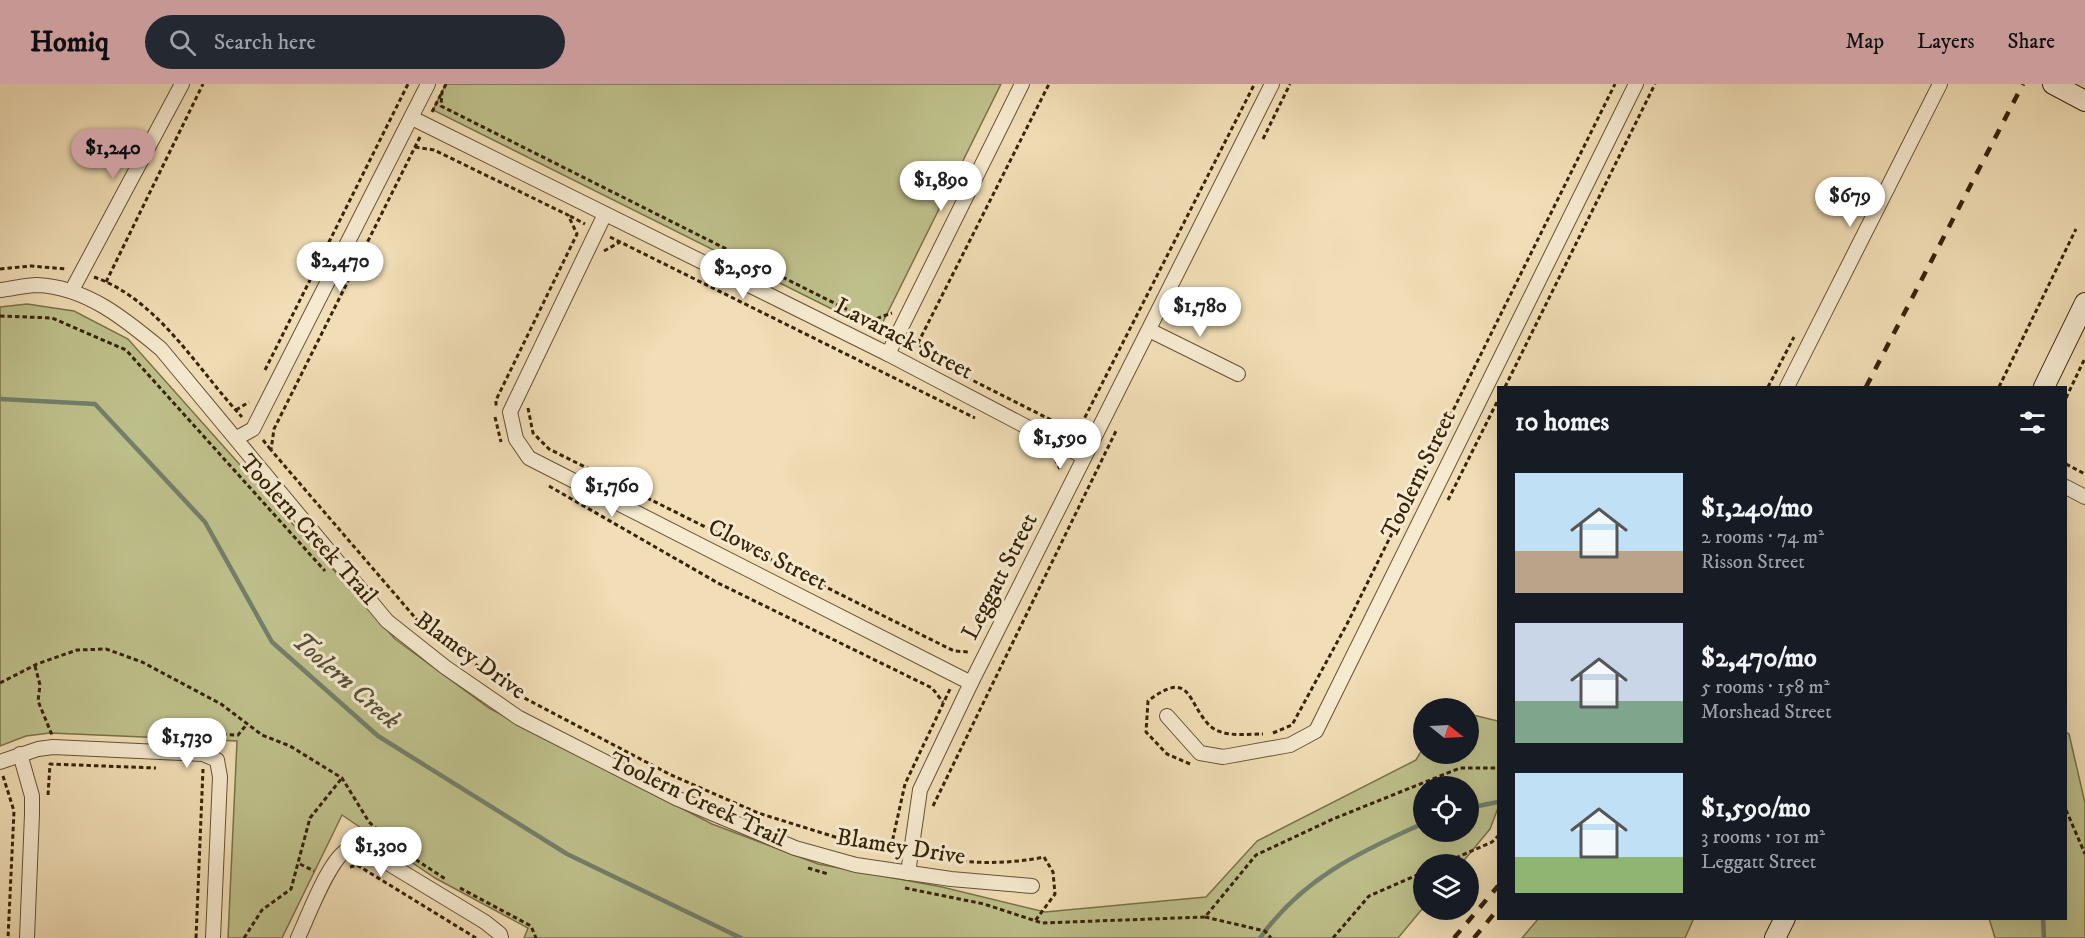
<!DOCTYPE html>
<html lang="en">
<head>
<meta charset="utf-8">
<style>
  body { margin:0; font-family:"IM FELL DW Pica",serif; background:#242831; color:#f1f3f6; height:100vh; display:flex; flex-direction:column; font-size:22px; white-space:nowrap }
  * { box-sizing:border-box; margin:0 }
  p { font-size:20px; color:#9ea1a6 }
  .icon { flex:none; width:33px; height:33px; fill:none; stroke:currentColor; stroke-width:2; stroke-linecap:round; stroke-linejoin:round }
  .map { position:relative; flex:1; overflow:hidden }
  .panel { position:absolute; left:1497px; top:302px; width:570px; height:534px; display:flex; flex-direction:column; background:#171b24; border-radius:0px; box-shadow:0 6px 24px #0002 }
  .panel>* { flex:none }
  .needle { width:39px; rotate:108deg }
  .fabs { position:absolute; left:1413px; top:614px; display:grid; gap:12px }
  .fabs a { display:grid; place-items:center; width:66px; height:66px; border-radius:50%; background:#171b24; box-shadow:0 6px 24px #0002; font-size:30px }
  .price { position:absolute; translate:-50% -51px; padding:0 14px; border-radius:21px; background:#fff; color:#222; font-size:20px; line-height:39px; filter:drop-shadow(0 2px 3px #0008) }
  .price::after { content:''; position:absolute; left:50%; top:36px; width:18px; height:14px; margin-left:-9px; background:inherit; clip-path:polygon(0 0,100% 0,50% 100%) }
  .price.active { background:#c59692; color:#111 }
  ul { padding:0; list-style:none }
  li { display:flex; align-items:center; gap:18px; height:150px; padding:0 18px }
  li span { display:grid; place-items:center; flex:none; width:168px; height:120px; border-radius:0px; color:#555 }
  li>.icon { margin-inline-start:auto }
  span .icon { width:72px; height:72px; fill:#fffc; stroke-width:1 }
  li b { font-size:26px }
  h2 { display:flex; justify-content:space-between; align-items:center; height:72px; padding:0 18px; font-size:26px }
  header { display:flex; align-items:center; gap:36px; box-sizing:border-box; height:84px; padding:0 30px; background:#c59692; color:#111 }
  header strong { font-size:28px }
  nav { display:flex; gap:33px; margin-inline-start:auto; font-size:21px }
  .search { width:420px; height:54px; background:#242831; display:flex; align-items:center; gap:15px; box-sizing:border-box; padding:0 21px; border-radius:33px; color:#9ea1a6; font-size:22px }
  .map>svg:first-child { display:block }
</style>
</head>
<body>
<header>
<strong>Homiq</strong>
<div class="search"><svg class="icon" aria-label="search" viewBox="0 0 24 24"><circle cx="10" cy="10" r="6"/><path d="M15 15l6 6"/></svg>Search here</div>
<nav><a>Map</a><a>Layers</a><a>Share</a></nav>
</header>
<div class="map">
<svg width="2085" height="854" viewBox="0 0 2085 854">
  <rect width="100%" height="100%" fill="#f1deb6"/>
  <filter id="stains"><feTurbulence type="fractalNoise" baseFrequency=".00333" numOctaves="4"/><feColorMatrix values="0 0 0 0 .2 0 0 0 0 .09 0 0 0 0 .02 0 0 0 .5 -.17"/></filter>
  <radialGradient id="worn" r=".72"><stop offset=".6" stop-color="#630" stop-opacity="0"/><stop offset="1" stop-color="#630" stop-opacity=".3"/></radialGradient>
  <g fill="#bec08b" stroke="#7a7249" stroke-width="1.5" fill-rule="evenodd">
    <path d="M 446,0 L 1001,0 L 878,248 L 433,26 Z"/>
    <path d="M 27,220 L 74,227 L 128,255 L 395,555 L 489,624 L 559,661 L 712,740 L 818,780 L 942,803 L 1045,828 L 1206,813 L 1257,757 L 1416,676 L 1423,664 L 1424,669 L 1468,669 L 1469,630 L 1498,637 L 1498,724 L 1490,745 L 1461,780 L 1424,780 L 1423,824 L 1398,854 L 524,854 L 528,844 L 435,794 L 342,731 L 282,854 L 228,854 L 237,657 L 50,649 L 26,652 L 0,662 L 0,223 ZM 1424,702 L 1468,702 L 1468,747 L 1424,747 Z"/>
    <path d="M 2066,648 L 2069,650 L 2085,719 L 2085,854 L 1995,854 L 1989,834 L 2066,834 Z"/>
    <path d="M 1539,834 L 1694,834 L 1685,854 L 1522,854 Z"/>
  </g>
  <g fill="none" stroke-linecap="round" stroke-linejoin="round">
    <g stroke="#737f6a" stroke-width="4.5">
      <path d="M 0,315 L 95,320 L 205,438 L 272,558 L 378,652 L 567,770 L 741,854"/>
      <path d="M 1468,724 L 1498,718"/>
      <path d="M 2043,834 L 2044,854"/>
      <path d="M 1260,854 C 1302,795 1359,768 1424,739"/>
    </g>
    <defs>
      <g id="street">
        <path d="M 412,34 L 888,270 L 1084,373"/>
        <path d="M 605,130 L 510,328 L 516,355 L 529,374 L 971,599"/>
        <path d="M 0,206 C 12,205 25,201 37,201 C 86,203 125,235 161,265 L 387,537 L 445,583 L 519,634 L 676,714 L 795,764 L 856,781 L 951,795 L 1032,802"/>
        <path d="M 72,206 L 182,0"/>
        <path d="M 1149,246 L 1238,290"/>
        <path d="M 888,270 L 1022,0"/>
        <path d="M 1787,303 L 1940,0"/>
        <path d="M 237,354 L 253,345 L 428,0"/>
        <path d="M 2066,403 L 2085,413"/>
        <path d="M 1167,632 L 1200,669 L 1223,673 L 1290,661 L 1316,647 L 1636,0"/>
        <path d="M 20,670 L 32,712 L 32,730 L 27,854"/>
        <path d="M 0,678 L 38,665 L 53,663 L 203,670 L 217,676 L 220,693 L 213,854"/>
        <path d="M 908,789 L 920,706 L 971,599 L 1272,0"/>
        <path d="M 298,854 C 307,835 330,772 349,765 C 357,762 364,765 371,769 L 485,838 L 500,850 L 501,854"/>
      </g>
      <g id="secondary">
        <path d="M 2053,0 L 2085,17"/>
        <path d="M 2044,303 L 2085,219"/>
        <path d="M 1775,854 L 1785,834"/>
      </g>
    </defs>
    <use href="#street" stroke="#665233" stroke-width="16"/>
    <use href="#secondary" stroke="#372307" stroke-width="22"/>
    <g stroke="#372307" stroke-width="3" stroke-dasharray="4.5 3" stroke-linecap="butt">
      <path d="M 446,0 L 442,8 L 441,22 L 870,237 L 892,229"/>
      <path d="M 432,28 L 442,8"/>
      <path d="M 420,53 L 274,345 L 271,366 L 418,537 L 511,607 L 669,690 L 758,729 L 877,766 L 891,763 L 899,766"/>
      <path d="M 1263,55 L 1290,0"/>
      <path d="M 415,63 L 434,66 L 568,131 L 577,150 L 496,316 L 496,323"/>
      <path d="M 570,132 L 585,140"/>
      <path d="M 610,153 L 975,334"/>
      <path d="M 604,167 L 620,158"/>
      <path d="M 0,185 L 31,182 L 67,185"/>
      <path d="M 94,193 C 159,216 197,285 242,333"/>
      <path d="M 106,198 L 203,0"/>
      <path d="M 0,232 L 52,234 L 126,266 L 325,487"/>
      <path d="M 933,276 L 918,259 L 1049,0"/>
      <path d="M 265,286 L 408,0"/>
      <path d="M 960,290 L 1069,345 L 1082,339 L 1254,1"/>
      <path d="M 1505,303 L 1655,0"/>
      <path d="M 1768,303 L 1794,253"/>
      <path d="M 1999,303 L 2076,145"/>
      <path d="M 2066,314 L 2085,274"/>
      <path d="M 528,324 L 533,349 L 549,365 L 954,567 L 969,568"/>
      <path d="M 236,326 L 249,318"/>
      <path d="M 495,333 L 501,358"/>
      <path d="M 1076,353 L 1082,340"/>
      <path d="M 263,356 L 271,366"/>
      <path d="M 1055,375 L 1060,385"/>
      <path d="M 2066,380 L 2085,390"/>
      <path d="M 549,402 L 718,499 L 932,604 L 943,618"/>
      <path d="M 1448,416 L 1498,316"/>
      <path d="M 35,582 L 40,601 L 38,617 L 52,651"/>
      <path d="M 0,599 L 37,580 L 77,566 L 106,565 L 142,578 L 221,620 L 262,651 L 290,662 L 342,694 L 369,738 L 401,766 L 447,796"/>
      <path d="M 1273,649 L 1292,641 L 1347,540 L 1615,0"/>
      <path d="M 205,657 L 207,650 L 238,651 L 247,640"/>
      <path d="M 1190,680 L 1167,670 L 1146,648 L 1148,617 C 1191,584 1187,618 1209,641 C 1222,654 1247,650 1263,650"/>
      <path d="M 3,692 L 14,727 L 8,854"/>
      <path d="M 48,711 L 50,680 L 156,684"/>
      <path d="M 933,722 L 1116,347"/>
      <path d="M 2066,726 L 2085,770"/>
      <path d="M 891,763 L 905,700 L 951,603"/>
      <path d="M 925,771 C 961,780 1007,781 1044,773 L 1053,788 L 1055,810 L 1035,837"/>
      <path d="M 300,780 L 314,787"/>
      <path d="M 1442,780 L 1492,758 L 1498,752"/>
      <path d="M 350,783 L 357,781 L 476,854"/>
      <path d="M 808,784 L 828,790"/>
      <path d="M 460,804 L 531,842 L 536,854"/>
      <path d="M 905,804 L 984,820 L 1042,839 L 1205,833 L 1256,771 L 1333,735 L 1460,684 L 1498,684"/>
      <path d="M 1205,833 L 1265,847 L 1271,854"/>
      <path d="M 196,854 L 203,685"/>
      <path d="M 244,854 L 262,826 L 291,805 L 310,734 L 342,694"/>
      <path d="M 1333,854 L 1369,812 L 1424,788"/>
    </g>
    <use href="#street" stroke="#f6ead0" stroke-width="14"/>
    <use href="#secondary" stroke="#f6ead0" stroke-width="20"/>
    <g stroke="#372307" stroke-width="4.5" stroke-dasharray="10 10" stroke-linecap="butt">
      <path d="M 1866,303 L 2023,0"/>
      <path d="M 1454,854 L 1498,802"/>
      <path d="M 1474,854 L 1498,825"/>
    </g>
  </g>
  <g text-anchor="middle" stroke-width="6" stroke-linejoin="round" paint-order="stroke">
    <g font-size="24" fill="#372307" stroke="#f6ead0">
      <text transform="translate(904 254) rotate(27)" y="8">Lavarack Street</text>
      <text transform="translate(1418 390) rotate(-64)" y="8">Toolern Street</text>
      <text transform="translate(309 445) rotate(48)" y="8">Toolern Creek Trail</text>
      <text transform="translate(768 470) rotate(27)" y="8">Clowes Street</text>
      <text transform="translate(999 492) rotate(-63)" y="8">Leggatt Street</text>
      <text transform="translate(471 571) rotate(36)" y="8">Blamey Drive</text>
      <text transform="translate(698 715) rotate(25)" y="8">Toolern Creek Trail</text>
      <text transform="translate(901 762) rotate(9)" y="8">Blamey Drive</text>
    </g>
    <g font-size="26" font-style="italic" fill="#555139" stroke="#f6ead0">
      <text transform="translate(347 596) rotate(41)" y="9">Toolern Creek</text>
    </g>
  </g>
  <rect width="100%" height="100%" filter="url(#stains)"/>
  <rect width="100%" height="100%" fill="url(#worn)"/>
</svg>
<div class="fabs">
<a><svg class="needle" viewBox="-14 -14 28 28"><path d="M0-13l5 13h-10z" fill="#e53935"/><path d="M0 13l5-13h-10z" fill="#9ea1a6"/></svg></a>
<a><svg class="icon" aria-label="locate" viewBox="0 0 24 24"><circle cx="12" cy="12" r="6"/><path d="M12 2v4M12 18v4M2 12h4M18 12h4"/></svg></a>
<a><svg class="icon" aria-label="layers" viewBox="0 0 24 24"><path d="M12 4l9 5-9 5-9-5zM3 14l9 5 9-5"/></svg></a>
</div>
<b class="price active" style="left:113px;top:96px">$1,240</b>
<b class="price" style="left:941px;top:128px">$1,890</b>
<b class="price" style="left:1850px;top:144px">$679</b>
<b class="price" style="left:340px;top:209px">$2,470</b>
<b class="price" style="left:743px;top:216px">$2,050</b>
<b class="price" style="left:1200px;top:254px">$1,780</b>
<b class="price" style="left:1060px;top:386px">$1,590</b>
<b class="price" style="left:612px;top:434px">$1,760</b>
<b class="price" style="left:187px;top:685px">$1,730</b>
<b class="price" style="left:381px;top:794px">$1,300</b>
<section class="panel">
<h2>10 homes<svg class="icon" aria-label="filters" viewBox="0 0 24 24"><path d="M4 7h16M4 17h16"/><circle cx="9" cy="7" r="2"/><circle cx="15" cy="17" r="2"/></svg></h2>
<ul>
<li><span style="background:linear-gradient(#bfe0f5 65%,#b9a48a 0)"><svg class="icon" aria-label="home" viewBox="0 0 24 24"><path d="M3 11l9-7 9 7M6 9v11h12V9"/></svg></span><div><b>$1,240/mo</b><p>2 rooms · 74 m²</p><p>Risson Street</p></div></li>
<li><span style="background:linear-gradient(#c9d6e8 65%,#7fa58c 0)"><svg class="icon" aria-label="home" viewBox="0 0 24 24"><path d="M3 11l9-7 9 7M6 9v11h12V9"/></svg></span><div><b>$2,470/mo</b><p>5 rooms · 158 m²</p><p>Morshead Street</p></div></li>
<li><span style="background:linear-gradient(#bfe0f5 70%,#8fb573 0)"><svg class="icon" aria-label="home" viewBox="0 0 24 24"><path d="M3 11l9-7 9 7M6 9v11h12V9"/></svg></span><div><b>$1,590/mo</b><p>3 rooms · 101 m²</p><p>Leggatt Street</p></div></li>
</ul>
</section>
</div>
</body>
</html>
